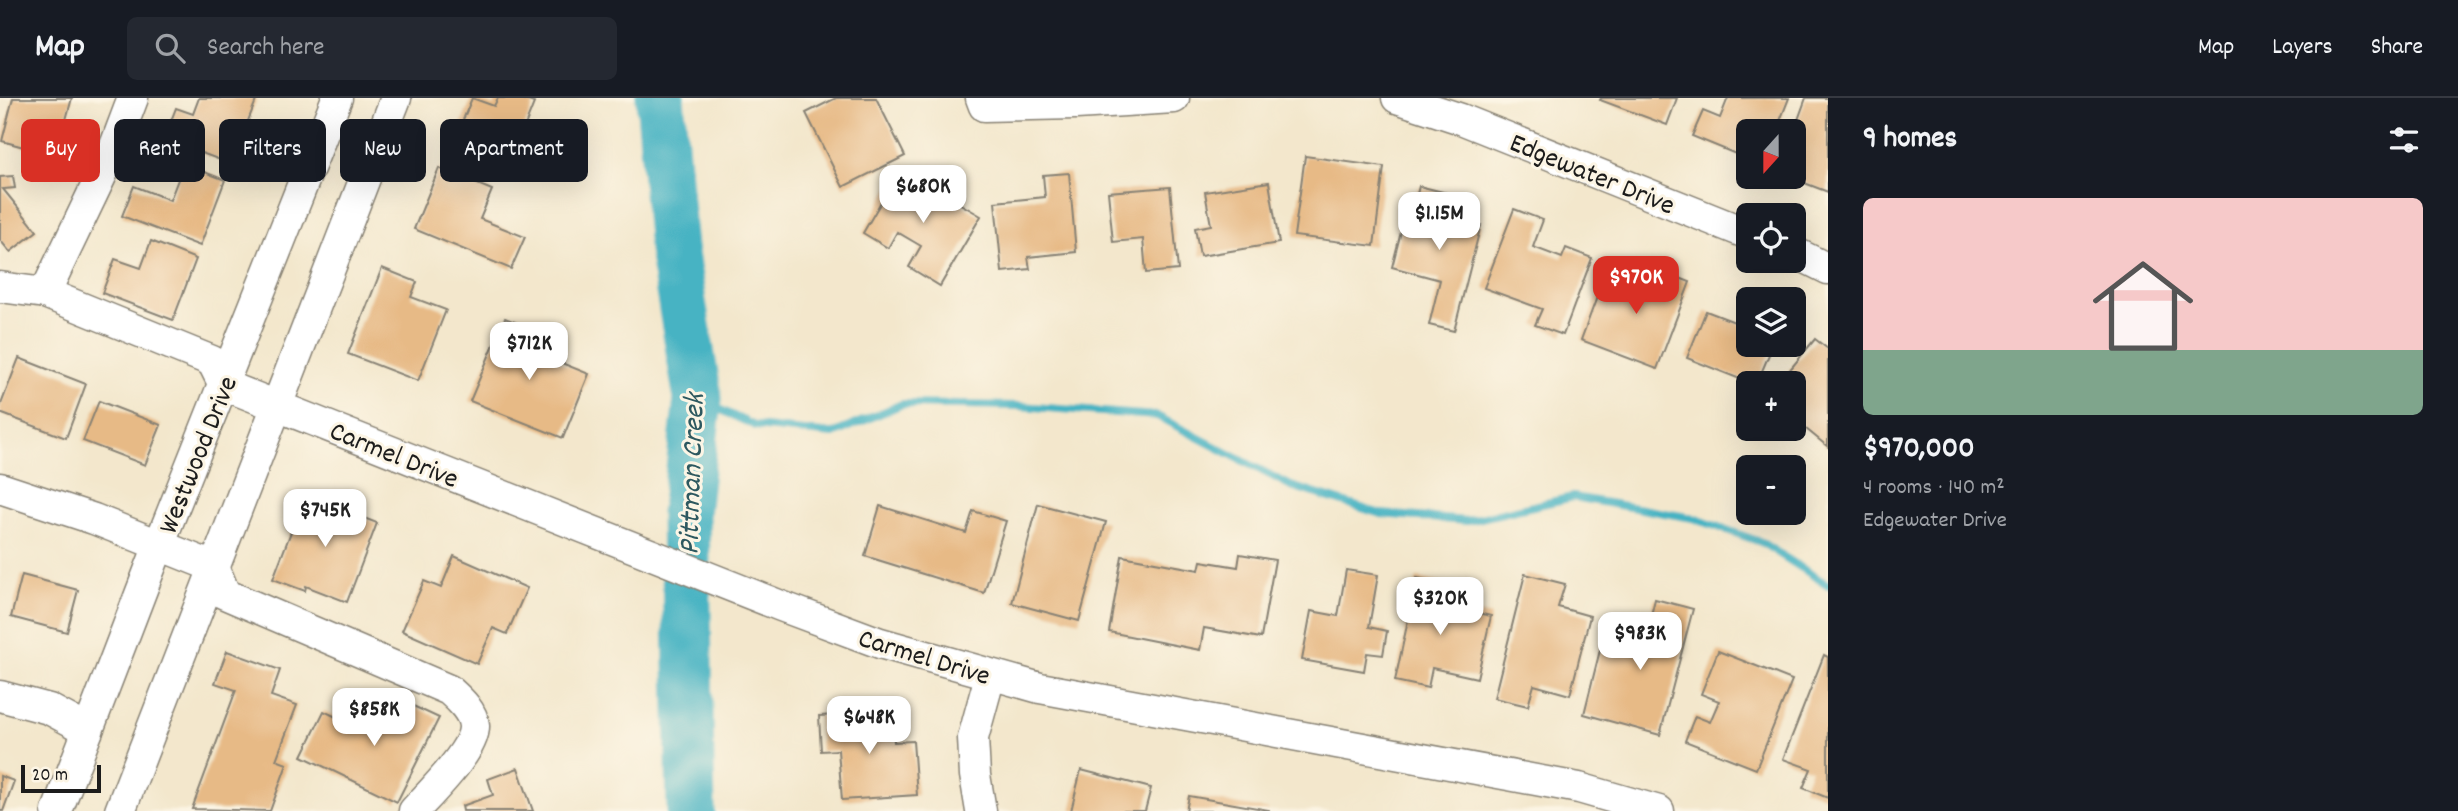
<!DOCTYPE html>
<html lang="en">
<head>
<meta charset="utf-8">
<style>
  body { margin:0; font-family:Dekko,sans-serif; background:#242831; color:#f1f3f6; height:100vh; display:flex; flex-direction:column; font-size:26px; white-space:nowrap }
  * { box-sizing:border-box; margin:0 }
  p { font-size:23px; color:#9ea1a6 }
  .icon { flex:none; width:38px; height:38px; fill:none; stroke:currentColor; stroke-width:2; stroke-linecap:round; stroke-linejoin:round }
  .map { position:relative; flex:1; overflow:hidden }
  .details { display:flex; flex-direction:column; background:#171b24; width:630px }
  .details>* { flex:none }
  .hud { position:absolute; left:21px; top:21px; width:665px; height:63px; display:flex; gap:14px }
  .needle { width:46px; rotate:201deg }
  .controls { position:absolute; left:1736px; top:21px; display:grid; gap:14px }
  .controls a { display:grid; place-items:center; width:70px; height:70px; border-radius:10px; background:#171b24; box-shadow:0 7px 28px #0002; font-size:35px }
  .scale { position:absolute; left:21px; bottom:18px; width:80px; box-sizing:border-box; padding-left:7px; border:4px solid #1c1c1c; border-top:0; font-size:19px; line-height:24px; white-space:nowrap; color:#1c1c1c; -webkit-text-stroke:5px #fcf5e5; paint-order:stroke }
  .price { position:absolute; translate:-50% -60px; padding:0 16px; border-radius:14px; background:#fff; color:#222; font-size:23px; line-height:46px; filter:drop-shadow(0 2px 4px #0008) }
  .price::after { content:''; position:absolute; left:50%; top:42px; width:21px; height:16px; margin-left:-10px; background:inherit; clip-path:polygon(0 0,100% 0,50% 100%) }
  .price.selected { background:#d93025; color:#fff }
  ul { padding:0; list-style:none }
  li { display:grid; align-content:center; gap:14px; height:371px; padding:0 35px }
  li span { display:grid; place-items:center; height:217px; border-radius:10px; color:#555 }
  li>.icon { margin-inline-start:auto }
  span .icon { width:126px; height:126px; fill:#fffc; stroke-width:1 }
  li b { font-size:30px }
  h2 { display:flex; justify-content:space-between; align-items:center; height:84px; padding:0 35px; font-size:30px }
  .tag { padding:0 24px; border-radius:10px; background:#171b24; box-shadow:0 7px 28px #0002; font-size:24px; line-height:63px }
  .tag.selected { background:#d93025; color:#fff }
  header { display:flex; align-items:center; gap:42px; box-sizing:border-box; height:98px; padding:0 35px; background:#171b24; border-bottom:2px solid #363941 }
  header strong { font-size:33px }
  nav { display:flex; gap:38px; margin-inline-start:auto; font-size:24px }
  .search { width:490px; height:63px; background:#242831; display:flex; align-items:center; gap:18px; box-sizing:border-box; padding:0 24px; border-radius:10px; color:#9ea1a6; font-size:26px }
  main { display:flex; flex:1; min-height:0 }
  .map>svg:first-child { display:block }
</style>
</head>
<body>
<header>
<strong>Map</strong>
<div class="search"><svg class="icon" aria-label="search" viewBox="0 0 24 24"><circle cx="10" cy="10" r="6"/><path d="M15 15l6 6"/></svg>Search here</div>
<nav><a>Map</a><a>Layers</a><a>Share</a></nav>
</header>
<main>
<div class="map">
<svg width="1828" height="713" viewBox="0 0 1828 713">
  <rect width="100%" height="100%" fill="#fcf5e5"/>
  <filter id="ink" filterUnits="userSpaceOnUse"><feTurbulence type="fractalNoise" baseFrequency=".0143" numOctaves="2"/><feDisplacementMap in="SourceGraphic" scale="14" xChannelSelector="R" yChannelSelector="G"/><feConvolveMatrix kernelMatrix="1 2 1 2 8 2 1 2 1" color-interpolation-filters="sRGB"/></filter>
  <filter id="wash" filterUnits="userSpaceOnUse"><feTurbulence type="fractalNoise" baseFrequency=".00686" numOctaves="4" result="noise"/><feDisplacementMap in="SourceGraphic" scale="28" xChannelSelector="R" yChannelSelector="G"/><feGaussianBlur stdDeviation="1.57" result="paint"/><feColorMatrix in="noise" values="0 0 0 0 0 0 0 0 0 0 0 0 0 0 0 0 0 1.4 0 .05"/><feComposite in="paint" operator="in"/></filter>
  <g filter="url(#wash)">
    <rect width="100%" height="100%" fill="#f3e7cc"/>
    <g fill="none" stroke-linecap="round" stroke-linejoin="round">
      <path stroke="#46b3c3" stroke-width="8" d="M 698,301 L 755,328 L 833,336 L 902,306 L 1020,308 L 1157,318 L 1291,388 L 1381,416 L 1467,423 L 1573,399 L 1693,420 L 1761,444 L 1828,487"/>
      <path stroke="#46b3c3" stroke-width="49" d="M 660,0 L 673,150 L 698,301 L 685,416 L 691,713"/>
    </g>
    <g id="blocks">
      <g fill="#e7ba86">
        <path d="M 13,0 L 72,0 L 56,58 L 2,43 Z"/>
        <path d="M 199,0 L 257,0 L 231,66 L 164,41 L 176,10 L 193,16 Z"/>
        <path d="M 472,0 L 494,8 L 498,0 L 520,0 L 534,5 L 504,80 L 448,58 Z"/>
        <path d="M 836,0 L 876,0 L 905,58 L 843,89 L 806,15 Z"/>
        <path d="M 1601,0 L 1677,0 L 1667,27 L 1600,2 Z"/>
        <path d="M 1728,0 L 1789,0 L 1776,33 L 1748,33 L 1748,61 L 1692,38 L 1703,13 L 1720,20 Z"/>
        <path d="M 1806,0 L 1828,0 L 1828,94 L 1794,81 L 1794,33 Z"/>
        <path d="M 1305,58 L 1384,69 L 1374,148 L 1294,138 Z"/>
        <path d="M 184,66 L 225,82 L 200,148 L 122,118 L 134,88 L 170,102 Z"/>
        <path d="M 439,70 L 492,92 L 480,121 L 525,139 L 511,171 L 414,131 Z"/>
        <path d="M 900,71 L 981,118 L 940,188 L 909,169 L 921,148 L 897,134 L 888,150 L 863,135 Z"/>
        <path d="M 1069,75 L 1076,154 L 1028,159 L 1030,171 L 1002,174 L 995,104 L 1045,99 L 1043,77 Z"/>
        <path d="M 13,78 L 15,90 L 3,91 L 37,133 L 10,154 L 0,142 L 0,79 Z"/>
        <path d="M 1269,84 L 1279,145 L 1200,158 L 1195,130 L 1211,127 L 1205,94 Z"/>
        <path d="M 1419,88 L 1455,97 L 1450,119 L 1481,127 L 1454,233 L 1429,227 L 1440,182 L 1392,169 L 1404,122 L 1410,124 Z"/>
        <path d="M 1170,89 L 1178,172 L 1146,175 L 1143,141 L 1113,144 L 1108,94 Z"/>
        <path d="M 1514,111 L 1543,122 L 1533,149 L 1562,160 L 1566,150 L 1592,160 L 1563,237 L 1535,227 L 1542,211 L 1484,190 Z"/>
        <path d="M 151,143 L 196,161 L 173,222 L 102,195 L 115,161 L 141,170 Z"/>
        <path d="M 382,170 L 417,184 L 411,199 L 446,212 L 418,283 L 348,256 Z"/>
        <path d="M 1607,172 L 1652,189 L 1659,172 L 1690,184 L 1657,271 L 1581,242 Z"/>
        <path d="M 1706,213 L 1745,228 L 1748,219 L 1748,247 L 1773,247 L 1757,285 L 1750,285 L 1687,260 Z"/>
        <path d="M 505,220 L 542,235 L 534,254 L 589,276 L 563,340 L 470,303 Z"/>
        <path d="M 1815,241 L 1828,251 L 1828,349 L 1794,321 L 1794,285 L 1779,285 Z"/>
        <path d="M 19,260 L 86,286 L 66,340 L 0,315 L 0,309 Z"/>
        <path d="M 99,303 L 161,327 L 145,367 L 83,343 Z"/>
        <path d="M 305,397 L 377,425 L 347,504 L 306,488 L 305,493 L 273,481 Z"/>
        <path d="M 1038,406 L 1106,424 L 1079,523 L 1012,505 Z"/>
        <path d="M 880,408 L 966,435 L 973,413 L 1006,423 L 984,495 L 865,458 Z"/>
        <path d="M 1240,456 L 1275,462 L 1261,540 L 1204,530 L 1200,552 L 1109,534 L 1122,458 L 1199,472 L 1201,463 L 1238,469 Z"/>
        <path d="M 454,458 L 527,490 L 507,536 L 493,530 L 477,566 L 402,533 L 424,483 L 441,490 Z"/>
        <path d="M 1346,472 L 1378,477 L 1369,529 L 1387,533 L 1383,557 L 1367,555 L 1364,573 L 1302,562 L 1311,513 L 1338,518 Z"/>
        <path d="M 1525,476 L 1565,486 L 1558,509 L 1590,518 L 1570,597 L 1534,587 L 1528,608 L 1494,600 Z"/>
        <path d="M 22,477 L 78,492 L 67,534 L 11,519 Z"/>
        <path d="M 1417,480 L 1452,487 L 1447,508 L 1491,518 L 1477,580 L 1432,570 L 1428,590 L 1395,583 Z"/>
        <path d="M 1655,501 L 1693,511 L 1660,637 L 1584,616 L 1603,540 L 1643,550 Z"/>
        <path d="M 227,553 L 280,572 L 271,598 L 297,607 L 276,662 L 287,666 L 270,713 L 192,711 L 236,592 L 215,585 Z"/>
        <path d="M 1718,553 L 1792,582 L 1756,671 L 1685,643 L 1695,618 L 1710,624 L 1719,603 L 1701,596 Z"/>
        <path d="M 1824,557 L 1828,559 L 1828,700 L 1803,690 L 1811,671 L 1783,661 Z"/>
        <path d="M 396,600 L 439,620 L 397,704 L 302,658 L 324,613 L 377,639 Z"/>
        <path d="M 892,614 L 894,644 L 913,643 L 917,697 L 842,702 L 838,652 L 821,653 L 819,618 Z"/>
        <path d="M 518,670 L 533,713 L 463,713 L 462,708 L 493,697 L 488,681 Z"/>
        <path d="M 1081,672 L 1151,690 L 1145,713 L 1071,713 Z"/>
        <path d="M 0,678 L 14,683 L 3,713 L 0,713 Z"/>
        <path d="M 1189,698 L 1269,712 L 1269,713 L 1186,713 Z"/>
      </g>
    </g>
  </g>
  <g filter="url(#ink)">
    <use href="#blocks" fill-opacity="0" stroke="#888274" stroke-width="2"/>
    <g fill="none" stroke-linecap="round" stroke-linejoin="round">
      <defs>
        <g id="minor">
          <path d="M 981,0 L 984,8 L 1076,6 L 1174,0"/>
          <path d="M 1397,0 L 1461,21 L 1748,136"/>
          <path d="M 1794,154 L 1828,171"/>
          <path d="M 0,189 L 45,195 L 212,263 L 224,287"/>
          <path d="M 45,195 L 113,53 L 133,0"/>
          <path d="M 224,287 L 781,508 L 880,545 L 1040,590 L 1579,690 L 1659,713"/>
          <path d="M 0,390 L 94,421 L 214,469 L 225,496 L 449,592 C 459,601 473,613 474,628 C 475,652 430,695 414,713"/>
          <path d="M 0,598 L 49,611 L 88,632"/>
          <path d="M 57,713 L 159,447 L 337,0"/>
          <path d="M 120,713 L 396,0"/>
          <path d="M 981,713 L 975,677 L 973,640 L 990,578"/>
        </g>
      </defs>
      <use href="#minor" stroke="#888274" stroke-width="33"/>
      <use href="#minor" stroke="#fff" stroke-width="30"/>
    </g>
  </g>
  <g text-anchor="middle" stroke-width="6" stroke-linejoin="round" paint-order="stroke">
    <g font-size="28" fill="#1c1c1c" stroke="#fcf5e5">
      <text transform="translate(1593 74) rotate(22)" y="10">Edgewater Drive</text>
      <text transform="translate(395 355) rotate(22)" y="10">Carmel Drive</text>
      <text transform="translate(196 356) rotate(-68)" y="10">Westwood Drive</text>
      <text transform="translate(925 557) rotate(17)" y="10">Carmel Drive</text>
    </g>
    <g font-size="30" font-style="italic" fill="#2d585f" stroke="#fcf5e5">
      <text transform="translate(690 376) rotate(-88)" y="10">Pittman Creek</text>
    </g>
  </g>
</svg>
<div class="controls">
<a><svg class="needle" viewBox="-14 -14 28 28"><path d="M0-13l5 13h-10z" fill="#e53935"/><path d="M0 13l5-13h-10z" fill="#9ea1a6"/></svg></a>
<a><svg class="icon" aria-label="locate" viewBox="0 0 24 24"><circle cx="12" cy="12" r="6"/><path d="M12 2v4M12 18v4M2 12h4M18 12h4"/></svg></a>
<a><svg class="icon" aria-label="layers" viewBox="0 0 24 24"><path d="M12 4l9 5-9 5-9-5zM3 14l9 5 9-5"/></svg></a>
<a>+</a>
<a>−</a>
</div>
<div class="scale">20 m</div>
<b class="price" style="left:923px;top:127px">$680K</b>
<b class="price" style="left:1439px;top:154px">$1.15M</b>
<b class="price selected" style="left:1636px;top:218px">$970K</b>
<b class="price" style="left:529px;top:284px">$712K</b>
<b class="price" style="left:325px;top:451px">$745K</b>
<b class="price" style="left:1440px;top:539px">$320K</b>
<b class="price" style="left:1640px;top:574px">$983K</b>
<b class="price" style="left:374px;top:650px">$858K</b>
<b class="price" style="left:869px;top:658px">$648K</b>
<div class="hud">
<a class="tag selected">Buy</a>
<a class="tag">Rent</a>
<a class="tag">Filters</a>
<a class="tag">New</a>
<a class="tag">Apartment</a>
</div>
</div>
<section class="details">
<h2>9 homes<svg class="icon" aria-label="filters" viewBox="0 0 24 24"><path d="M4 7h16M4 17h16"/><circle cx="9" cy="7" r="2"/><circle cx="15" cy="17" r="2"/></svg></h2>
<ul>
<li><span style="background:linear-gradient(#f6c9c9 70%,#7fa58c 0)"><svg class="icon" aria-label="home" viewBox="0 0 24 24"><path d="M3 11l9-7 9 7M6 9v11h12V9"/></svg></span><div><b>$970,000</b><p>4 rooms · 140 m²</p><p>Edgewater Drive</p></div></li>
</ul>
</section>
</main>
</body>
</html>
